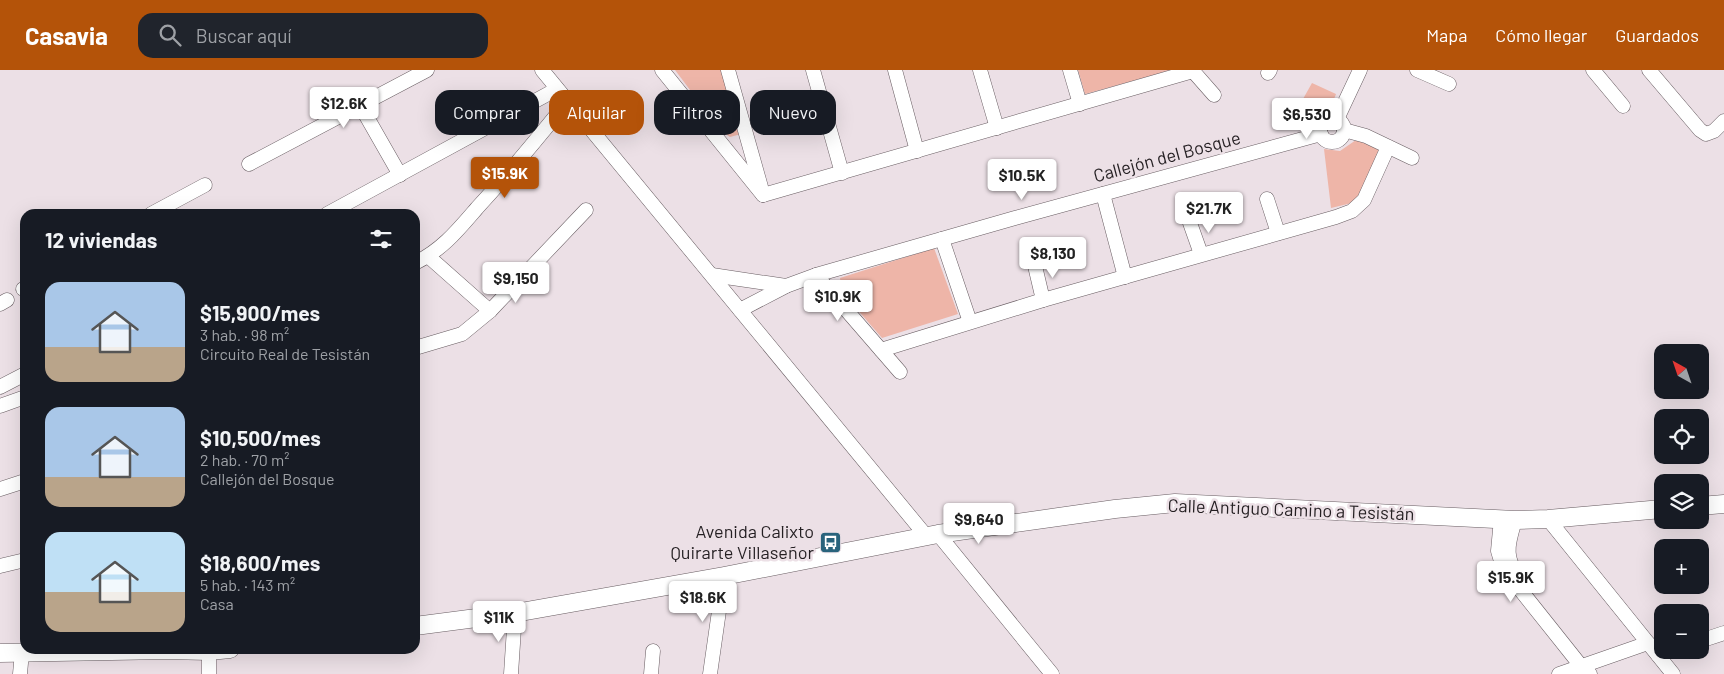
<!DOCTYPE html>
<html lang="es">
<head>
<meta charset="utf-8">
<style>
  body { margin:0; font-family:Barlow,sans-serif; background:#20242c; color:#f1f3f6; height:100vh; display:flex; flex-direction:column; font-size:19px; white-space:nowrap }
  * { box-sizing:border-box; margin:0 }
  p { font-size:16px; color:#9ea1a6 }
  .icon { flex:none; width:28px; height:28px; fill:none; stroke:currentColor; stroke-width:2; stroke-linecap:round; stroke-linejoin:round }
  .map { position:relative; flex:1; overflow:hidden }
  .sheet { position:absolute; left:20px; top:139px; width:400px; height:445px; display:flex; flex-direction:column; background:#171b24; border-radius:15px; box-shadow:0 5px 20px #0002 }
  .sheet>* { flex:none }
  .banner { position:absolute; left:435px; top:20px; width:475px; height:45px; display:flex; gap:10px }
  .needle { width:32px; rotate:320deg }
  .buttons { position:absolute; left:1654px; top:274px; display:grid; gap:10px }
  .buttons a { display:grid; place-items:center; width:55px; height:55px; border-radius:10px; background:#171b24; box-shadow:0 5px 20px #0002; font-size:25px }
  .price { position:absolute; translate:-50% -42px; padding:0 11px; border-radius:5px; background:#fff; color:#222; font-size:16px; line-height:32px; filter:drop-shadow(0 1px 2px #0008) }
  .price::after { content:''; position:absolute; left:50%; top:30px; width:15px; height:11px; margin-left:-8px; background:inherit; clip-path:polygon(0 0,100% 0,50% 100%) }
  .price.selected { background:#b45309; color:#fff }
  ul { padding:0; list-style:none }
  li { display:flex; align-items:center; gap:15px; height:125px; padding:0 25px }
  li span { display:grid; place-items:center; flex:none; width:140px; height:100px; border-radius:15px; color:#555 }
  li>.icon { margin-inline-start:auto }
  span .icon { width:60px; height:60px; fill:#fffc; stroke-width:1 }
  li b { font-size:21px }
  h2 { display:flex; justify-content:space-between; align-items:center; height:60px; padding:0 25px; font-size:21px }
  .pill { padding:0 18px; border-radius:15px; background:#171b24; box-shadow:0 5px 20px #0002; font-size:18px; line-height:45px }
  .pill.selected { background:#b45309; color:#fff }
  header { display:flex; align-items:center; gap:30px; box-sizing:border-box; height:70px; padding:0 25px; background:#b45309; color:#fff }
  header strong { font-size:24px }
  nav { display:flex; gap:28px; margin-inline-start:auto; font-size:18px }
  .search { width:350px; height:45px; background:#20242c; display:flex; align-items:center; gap:12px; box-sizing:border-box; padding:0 18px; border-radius:15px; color:#9ea1a6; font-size:19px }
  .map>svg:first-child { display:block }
</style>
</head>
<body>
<header>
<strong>Casavia</strong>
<div class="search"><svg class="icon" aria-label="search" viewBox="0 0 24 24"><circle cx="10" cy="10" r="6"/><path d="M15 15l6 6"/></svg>Buscar aquí</div>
<nav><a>Mapa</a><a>Cómo llegar</a><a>Guardados</a></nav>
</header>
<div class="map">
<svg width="1724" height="604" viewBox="0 0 1724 604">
  <rect width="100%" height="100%" fill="#ece0e6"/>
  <g fill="#eeb5a8">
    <path d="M 675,0 L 722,0 L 741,64 L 730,67 L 721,61 Z"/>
    <path d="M 1078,0 L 1173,0 L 1085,24 Z"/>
    <path d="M 1312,13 L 1336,24 L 1331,37 L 1321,40 L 1299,60 L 1294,45 Z"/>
    <path d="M 1356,70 L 1380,79 L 1356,132 L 1331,138 L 1324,79 L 1340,81 Z"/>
    <path d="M 934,178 L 958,244 L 882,268 L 842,222 L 840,208 Z"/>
  </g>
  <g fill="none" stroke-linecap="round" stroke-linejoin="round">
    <defs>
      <g id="minor">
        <path d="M 542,0 L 927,467"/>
        <path d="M 662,0 L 763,125"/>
        <path d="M 728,0 L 761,117"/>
        <path d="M 813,0 L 842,103"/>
        <path d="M 895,0 L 917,81"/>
        <path d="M 980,0 L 997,58"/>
        <path d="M 1070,0 L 1080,34"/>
        <path d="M 1192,0 L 1214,25"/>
        <path d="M 1417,0 L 1449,14"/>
        <path d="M 1593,0 L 1623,36"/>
        <path d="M 1649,0 L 1700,60 L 1706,64 L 1714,61 L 1724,51"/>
        <path d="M 1268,3 L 1270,0"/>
        <path d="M 360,35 L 400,105"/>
        <circle cx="1332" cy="60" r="12"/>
        <path d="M 1337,49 L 1360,0"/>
        <path d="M 1344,60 L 1366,66 L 1412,88"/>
        <path d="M 249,94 L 427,0"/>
        <path d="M 1103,124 L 1125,207"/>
        <path d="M 763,125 L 1193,1"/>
        <path d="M 1267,129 L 1278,163"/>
        <path d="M 151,144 L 205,115"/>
        <path d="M 327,144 L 557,19"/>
        <path d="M 1190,153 L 1201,184"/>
        <path d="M 942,169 L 970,252"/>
        <path d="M 429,187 L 490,241"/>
        <path d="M 415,193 C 442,180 458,160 477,138 C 508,104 538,68 567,32"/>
        <path d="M 1035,196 L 1043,230"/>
        <path d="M 712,205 L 786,216"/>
        <path d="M 816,205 L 900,302"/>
        <path d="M 23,219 L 25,218"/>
        <path d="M 0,234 L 7,230"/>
        <path d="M 740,240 L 786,216 L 816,205 L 1015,148 L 1321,64"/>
        <path d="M 415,278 L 462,264 L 490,241 L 586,140"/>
        <path d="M 881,280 L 1043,230 L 1336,147 L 1352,141 L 1364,130 L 1388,77"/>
        <path d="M 0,317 L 25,304"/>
        <path d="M 0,336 L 25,327"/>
        <path d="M 0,419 L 25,411"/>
        <path d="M 1501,449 L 1498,481 L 1503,498 L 1581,596 L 1590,604"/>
        <path d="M 1548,449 L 1673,604"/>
        <path d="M 938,464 L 1052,604"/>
        <path d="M 0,496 L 25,490"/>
        <path d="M 1513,497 C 1504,482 1511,465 1515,450"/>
        <path d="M 1700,571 L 1724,563"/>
        <path d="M 209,581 L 209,604"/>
        <path d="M 1658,585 L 1673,580"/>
        <path d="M 20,604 L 22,582"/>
        <path d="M 511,604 L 515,543"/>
        <path d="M 651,604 L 653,581"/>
        <path d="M 710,604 L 724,506"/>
        <path d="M 1559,604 L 1648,573"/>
      </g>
      <g id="tertiary">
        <path d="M 1700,436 L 1724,434"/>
        <path d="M 415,556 L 515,543 L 724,506 L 938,464 L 1115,439 L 1175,433 L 1515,450 L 1548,449 L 1662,439"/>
        <path d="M 0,583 L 167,580 L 209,581 L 230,579"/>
      </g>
    </defs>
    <use href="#minor" stroke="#685d62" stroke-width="15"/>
    <use href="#tertiary" stroke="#685d62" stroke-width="19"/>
    <use href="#minor" stroke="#fff" stroke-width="14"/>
    <use href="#tertiary" stroke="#fff" stroke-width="18"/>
  </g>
  <defs>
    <symbol id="bus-square" viewBox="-11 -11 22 22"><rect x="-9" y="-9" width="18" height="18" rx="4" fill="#29637c" stroke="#ece0e6"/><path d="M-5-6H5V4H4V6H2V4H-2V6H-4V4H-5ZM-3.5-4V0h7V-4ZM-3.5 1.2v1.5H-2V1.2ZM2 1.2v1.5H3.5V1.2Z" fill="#fff"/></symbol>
  </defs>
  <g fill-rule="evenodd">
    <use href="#bus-square" x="818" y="460" width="25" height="25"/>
  </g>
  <g text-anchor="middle" stroke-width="5" stroke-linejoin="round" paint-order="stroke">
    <g font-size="18" fill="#241f22" stroke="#ece0e6">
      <text transform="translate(1167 87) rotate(-15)" y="6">Callejón del Bosque</text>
      <text transform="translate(1291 440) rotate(2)" y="6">Calle Antiguo Camino a Tesistán</text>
    </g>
    <g font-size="18" fill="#241f22" stroke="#ece0e6" text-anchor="end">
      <text x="814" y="468">Avenida Calixto<tspan x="814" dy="21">Quirarte Villaseñor</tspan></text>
    </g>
  </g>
</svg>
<div class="buttons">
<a><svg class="needle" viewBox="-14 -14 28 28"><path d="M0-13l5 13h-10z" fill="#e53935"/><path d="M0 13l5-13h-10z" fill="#9ea1a6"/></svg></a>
<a><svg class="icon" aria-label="locate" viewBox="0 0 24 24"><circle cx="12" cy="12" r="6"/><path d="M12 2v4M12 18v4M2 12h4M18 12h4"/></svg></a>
<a><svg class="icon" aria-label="layers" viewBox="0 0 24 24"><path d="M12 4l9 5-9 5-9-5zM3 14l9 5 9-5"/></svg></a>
<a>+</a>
<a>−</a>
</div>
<b class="price" style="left:344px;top:59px">$12.6K</b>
<b class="price" style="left:1307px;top:70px">$6,530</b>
<b class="price selected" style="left:505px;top:129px">$15.9K</b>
<b class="price" style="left:1022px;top:131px">$10.5K</b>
<b class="price" style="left:1209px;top:164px">$21.7K</b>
<b class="price" style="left:1053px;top:209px">$8,130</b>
<b class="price" style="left:516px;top:234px">$9,150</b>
<b class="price" style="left:838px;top:252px">$10.9K</b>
<b class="price" style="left:979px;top:475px">$9,640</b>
<b class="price" style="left:1511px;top:533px">$15.9K</b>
<b class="price" style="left:703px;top:553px">$18.6K</b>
<b class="price" style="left:499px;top:573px">$11K</b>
<div class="banner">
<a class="pill">Comprar</a>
<a class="pill selected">Alquilar</a>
<a class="pill">Filtros</a>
<a class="pill">Nuevo</a>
</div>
<section class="sheet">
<h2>12 viviendas<svg class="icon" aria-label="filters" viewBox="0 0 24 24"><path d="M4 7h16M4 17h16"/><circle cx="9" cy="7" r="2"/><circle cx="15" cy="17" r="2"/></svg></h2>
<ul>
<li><span style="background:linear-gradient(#a9c7e8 65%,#b9a48a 0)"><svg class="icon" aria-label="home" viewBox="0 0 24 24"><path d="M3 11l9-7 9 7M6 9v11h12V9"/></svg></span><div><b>$15,900/mes</b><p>3 hab. · 98 m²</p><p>Circuito Real de Tesistán</p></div></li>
<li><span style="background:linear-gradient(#a9c7e8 70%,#b9a48a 0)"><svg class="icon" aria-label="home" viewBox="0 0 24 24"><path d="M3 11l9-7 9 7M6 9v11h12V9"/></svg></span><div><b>$10,500/mes</b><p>2 hab. · 70 m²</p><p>Callejón del Bosque</p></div></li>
<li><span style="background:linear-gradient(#bfe0f5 60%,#b9a48a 0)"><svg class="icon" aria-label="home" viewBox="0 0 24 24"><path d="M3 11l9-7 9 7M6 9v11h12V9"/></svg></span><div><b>$18,600/mes</b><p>5 hab. · 143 m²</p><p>Casa</p></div></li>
</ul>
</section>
</div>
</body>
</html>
